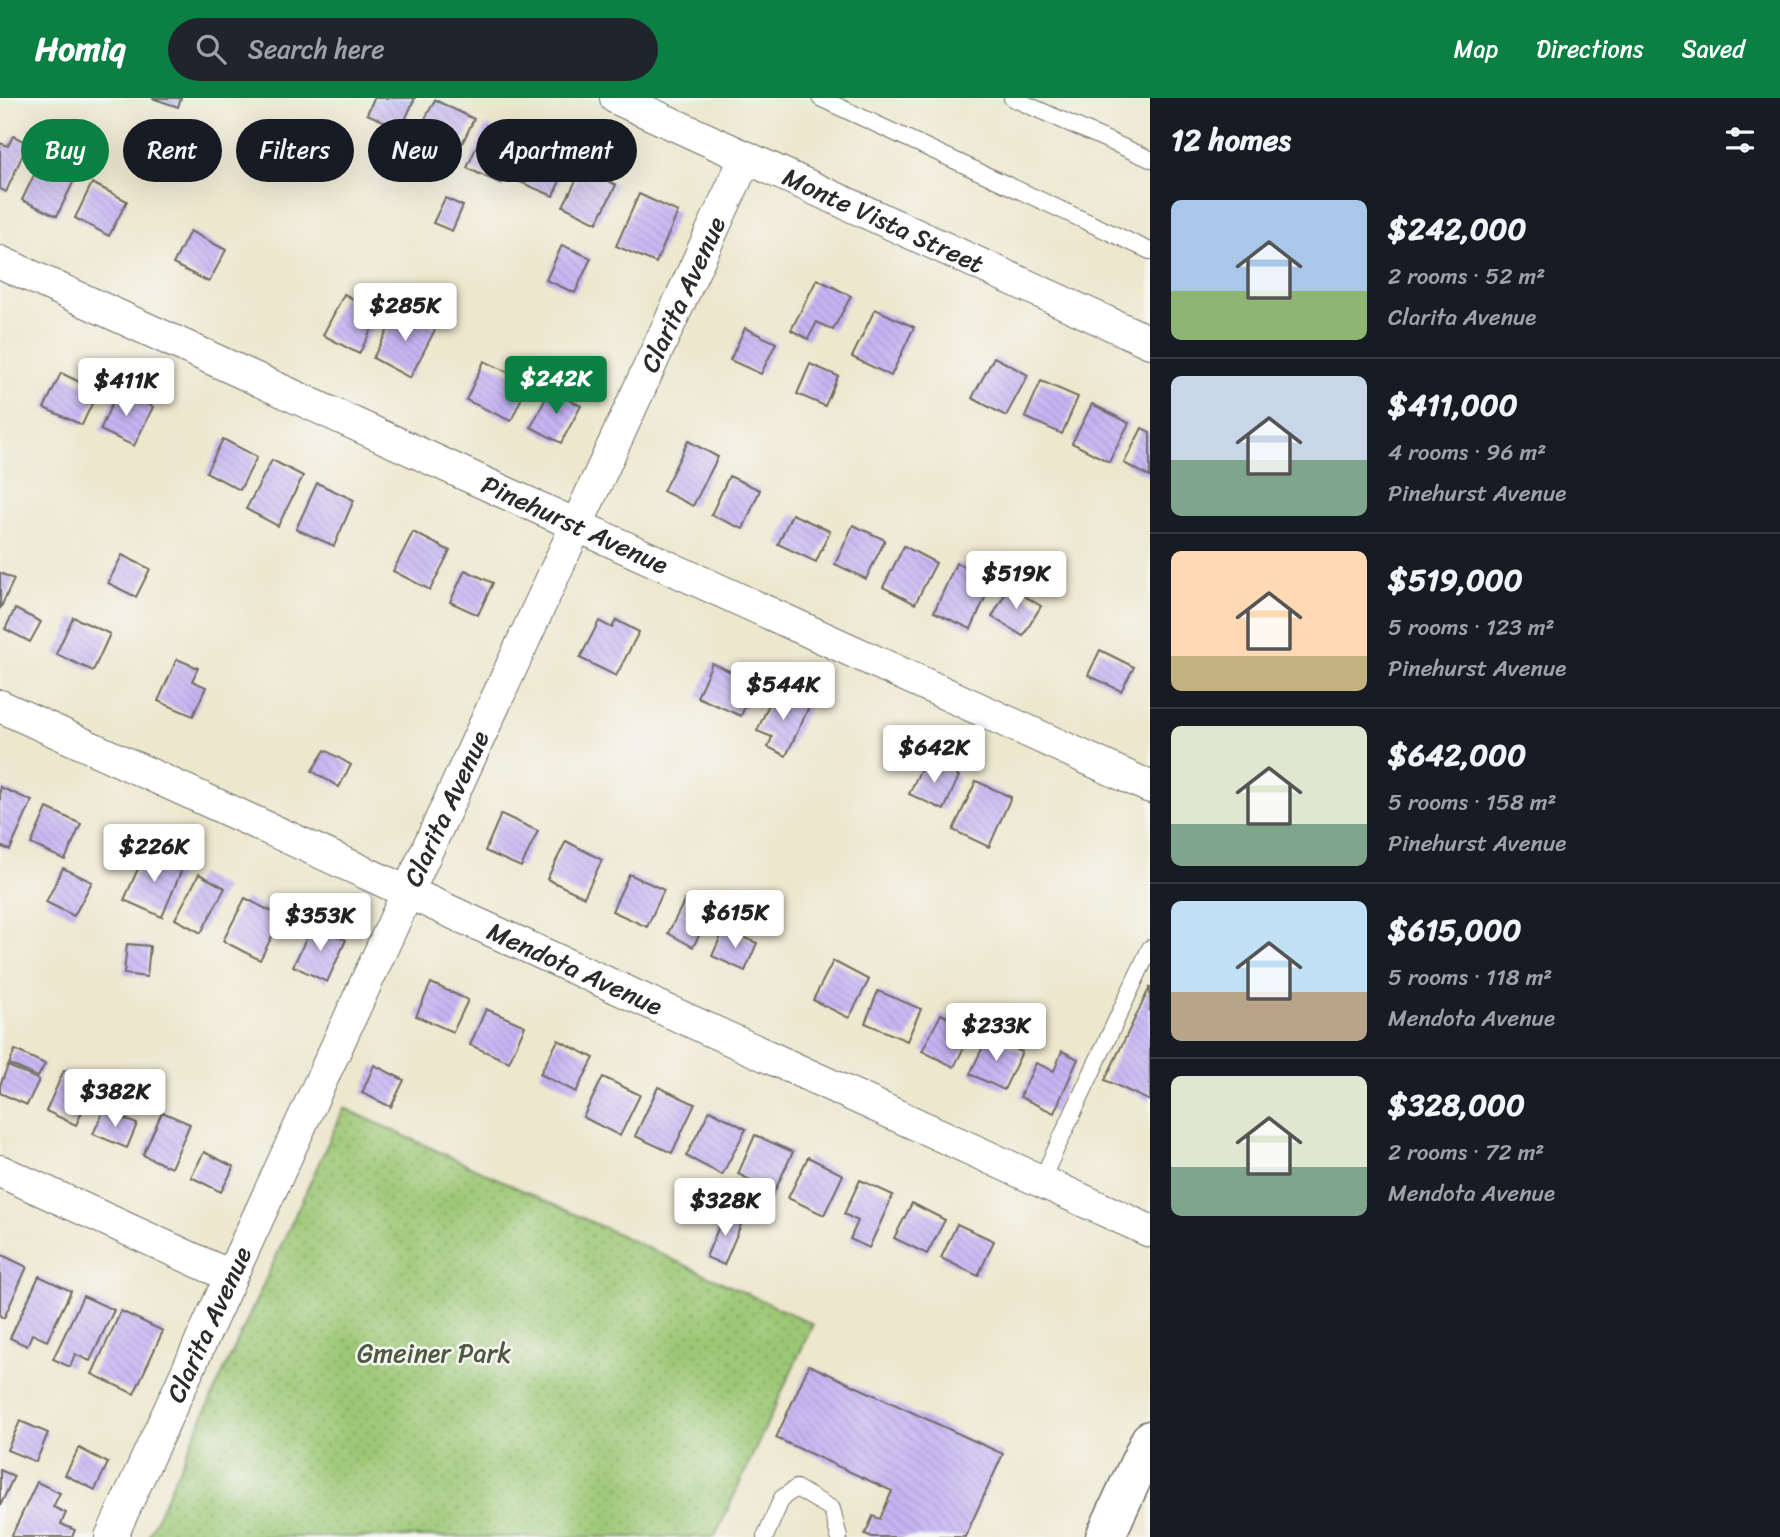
<!DOCTYPE html>
<html lang="en">
<head>
<meta charset="utf-8">
<style>
  body { margin:0; font-family:Sriracha,sans-serif; background:#20242c; color:#f1f3f6; height:100vh; display:flex; flex-direction:column; font-size:26px; white-space:nowrap }
  * { box-sizing:border-box; margin:0 }
  p { font-size:23px; color:#9ea1a6 }
  .icon { flex:none; width:38px; height:38px; fill:none; stroke:currentColor; stroke-width:2; stroke-linecap:round; stroke-linejoin:round }
  .map { position:relative; flex:1; overflow:hidden }
  .side { display:flex; flex-direction:column; background:#171b24; width:630px }
  .side>* { flex:none }
  .banner { position:absolute; left:21px; top:21px; width:665px; height:63px; display:flex; gap:14px }
  .price { position:absolute; translate:-50% -60px; padding:0 16px; border-radius:7px; background:#fff; color:#222; font-size:23px; line-height:46px; filter:drop-shadow(0 2px 4px #0008) }
  .price::after { content:''; position:absolute; left:50%; top:42px; width:21px; height:16px; margin-left:-10px; background:inherit; clip-path:polygon(0 0,100% 0,50% 100%) }
  .price.selected { background:#0b8043; color:#fff }
  ul { padding:0; list-style:none }
  li { display:flex; align-items:center; gap:21px; height:175px; padding:0 21px }
  li+li { border-top:2px solid #363941 }
  li span { display:grid; place-items:center; flex:none; width:196px; height:140px; border-radius:10px; color:#555 }
  li>.icon { margin-inline-start:auto }
  span .icon { width:84px; height:84px; fill:#fffc; stroke-width:1 }
  li b { font-size:30px }
  h2 { display:flex; justify-content:space-between; align-items:center; height:84px; padding:0 21px; font-size:30px }
  .chip { padding:0 24px; border-radius:32px; background:#171b24; box-shadow:0 7px 28px #0002; font-size:24px; line-height:63px }
  .chip.selected { background:#0b8043; color:#fff }
  header { display:flex; align-items:center; gap:42px; box-sizing:border-box; height:98px; padding:0 35px; background:#0b8043; color:#fff }
  header strong { font-size:33px }
  nav { display:flex; gap:38px; margin-inline-start:auto; font-size:24px }
  .search { width:490px; height:63px; background:#20242c; display:flex; align-items:center; gap:18px; box-sizing:border-box; padding:0 24px; border-radius:38px; color:#9ea1a6; font-size:26px }
  main { display:flex; flex:1; min-height:0 }
  .map>svg:first-child { display:block }
</style>
</head>
<body>
<header>
<strong>Homiq</strong>
<div class="search"><svg class="icon" aria-label="search" viewBox="0 0 24 24"><circle cx="10" cy="10" r="6"/><path d="M15 15l6 6"/></svg>Search here</div>
<nav><a>Map</a><a>Directions</a><a>Saved</a></nav>
</header>
<main>
<div class="map">
<svg width="1150" height="1439" viewBox="0 0 1150 1439">
  <defs>
    <pattern id="park-dots" width="8" height="8" patternUnits="userSpaceOnUse" patternTransform="scale(1.75)"><rect width="8" height="8" fill="#9cc774"/><path d="M2 2h.1M6 6h.1" fill="none" stroke="#7fa25f" stroke-width="1.8" stroke-linecap="round"/></pattern>
    <pattern id="building-back-hatch" width="6" height="6" patternUnits="userSpaceOnUse" patternTransform="scale(1.75)"><rect width="6" height="6" fill="#c5b4f3"/><path d="M-1 5l2 2M0 0l6 6M5-1l2 2" fill="none" stroke="#a99bd0"/></pattern>
  </defs>
  <rect width="100%" height="100%" fill="#f6f6f2"/>
  <filter id="ink" filterUnits="userSpaceOnUse"><feTurbulence type="fractalNoise" baseFrequency=".0143" numOctaves="2"/><feDisplacementMap in="SourceGraphic" scale="14" xChannelSelector="R" yChannelSelector="G"/><feConvolveMatrix kernelMatrix="1 2 1 2 8 2 1 2 1" color-interpolation-filters="sRGB"/></filter>
  <filter id="wash" filterUnits="userSpaceOnUse"><feTurbulence type="fractalNoise" baseFrequency=".00686" numOctaves="4" result="noise"/><feDisplacementMap in="SourceGraphic" scale="28" xChannelSelector="R" yChannelSelector="G"/><feGaussianBlur stdDeviation="1.57" result="paint"/><feColorMatrix in="noise" values="0 0 0 0 0 0 0 0 0 0 0 0 0 0 0 0 0 1.4 0 .05"/><feComposite in="paint" operator="in"/></filter>
  <g filter="url(#wash)">
    <rect width="100%" height="100%" fill="#ede7ce"/>
    <path fill="url(#park-dots)" stroke="#647950" stroke-width="2" d="M 344,1010 L 813,1226 L 715,1439 L 148,1439 Z"/>
    <g id="blocks">
      <g fill="url(#building-back-hatch)">
        <path d="M 152,0 L 181,0 L 178,9 Z"/>
        <path d="M 374,0 L 415,0 L 401,31 L 367,16 Z"/>
        <path d="M 435,2 L 474,21 L 459,52 L 419,32 Z"/>
        <path d="M 486,27 L 508,37 L 503,48 L 516,54 L 501,86 L 467,70 Z"/>
        <path d="M 13,38 L 28,45 L 6,94 L 0,91 L 0,45 L 8,48 Z"/>
        <path d="M 536,48 L 569,63 L 553,98 L 520,84 Z"/>
        <path d="M 63,57 L 82,66 L 57,118 L 22,102 L 43,58 L 58,66 Z"/>
        <path d="M 583,69 L 616,87 L 597,125 L 563,108 Z"/>
        <path d="M 92,85 L 127,103 L 109,138 L 75,120 Z"/>
        <path d="M 639,96 L 678,114 L 656,165 L 616,148 Z"/>
        <path d="M 445,100 L 463,108 L 452,133 L 433,125 Z"/>
        <path d="M 190,133 L 226,152 L 209,184 L 173,166 Z"/>
        <path d="M 562,147 L 591,160 L 575,195 L 546,182 Z"/>
        <path d="M 817,181 L 851,198 L 833,232 L 817,224 L 808,241 L 791,232 Z"/>
        <path d="M 344,196 L 380,215 L 359,256 L 323,237 Z"/>
        <path d="M 399,211 L 436,230 L 410,280 L 373,260 Z"/>
        <path d="M 875,211 L 914,229 L 891,278 L 852,259 Z"/>
        <path d="M 745,230 L 776,245 L 761,276 L 730,262 Z"/>
        <path d="M 994,259 L 1028,277 L 1006,318 L 972,300 Z"/>
        <path d="M 484,263 L 529,284 L 511,323 L 466,302 Z"/>
        <path d="M 810,266 L 838,278 L 825,308 L 797,296 Z"/>
        <path d="M 61,275 L 98,293 L 82,327 L 44,310 Z"/>
        <path d="M 1041,283 L 1078,299 L 1062,336 L 1025,319 Z"/>
        <path d="M 118,292 L 153,309 L 134,348 L 100,332 Z"/>
        <path d="M 550,292 L 581,308 L 561,345 L 531,329 Z"/>
        <path d="M 1092,306 L 1129,325 L 1109,364 L 1072,345 Z"/>
        <path d="M 1142,330 L 1150,334 L 1150,379 L 1124,365 Z"/>
        <path d="M 223,341 L 257,359 L 240,392 L 206,374 Z"/>
        <path d="M 688,343 L 718,359 L 693,408 L 663,393 Z"/>
        <path d="M 272,362 L 303,378 L 278,428 L 246,411 Z"/>
        <path d="M 729,378 L 760,392 L 743,431 L 711,417 Z"/>
        <path d="M 317,385 L 354,402 L 334,448 L 296,431 Z"/>
        <path d="M 792,416 L 830,433 L 816,464 L 778,446 Z"/>
        <path d="M 853,427 L 885,442 L 866,481 L 835,466 Z"/>
        <path d="M 413,434 L 450,453 L 430,492 L 393,473 Z"/>
        <path d="M 904,448 L 936,465 L 915,506 L 883,489 Z"/>
        <path d="M 122,457 L 150,471 L 136,499 L 108,485 Z"/>
        <path d="M 956,465 L 993,482 L 971,531 L 934,514 Z"/>
        <path d="M 465,472 L 493,485 L 478,517 L 450,504 Z"/>
        <path d="M 0,475 L 14,481 L 0,511 Z"/>
        <path d="M 1009,489 L 1041,508 L 1023,538 L 992,519 Z"/>
        <path d="M 15,511 L 41,524 L 30,544 L 5,531 Z"/>
        <path d="M 73,519 L 110,536 L 93,573 L 56,556 Z"/>
        <path d="M 616,522 L 639,534 L 616,578 L 580,560 L 599,523 L 612,530 Z"/>
        <path d="M 1100,552 L 1134,569 L 1121,593 L 1088,577 Z"/>
        <path d="M 177,561 L 198,570 L 192,583 L 206,589 L 193,618 L 158,603 Z"/>
        <path d="M 712,565 L 755,585 L 741,618 L 697,599 Z"/>
        <path d="M 775,593 L 809,609 L 786,658 L 768,649 L 772,639 L 757,633 Z"/>
        <path d="M 325,652 L 351,667 L 339,689 L 312,673 Z"/>
        <path d="M 925,662 L 959,678 L 944,712 L 909,696 Z"/>
        <path d="M 976,683 L 1011,699 L 989,749 L 953,732 Z"/>
        <path d="M 0,689 L 32,703 L 10,752 L 0,748 Z"/>
        <path d="M 47,710 L 81,726 L 65,762 L 31,746 Z"/>
        <path d="M 501,716 L 538,733 L 521,769 L 485,753 Z"/>
        <path d="M 566,743 L 602,762 L 584,799 L 547,781 Z"/>
        <path d="M 146,753 L 183,769 L 162,819 L 124,802 Z"/>
        <path d="M 63,770 L 92,784 L 74,818 L 46,804 Z"/>
        <path d="M 199,776 L 225,790 L 201,835 L 175,821 Z"/>
        <path d="M 629,776 L 664,792 L 647,829 L 612,813 Z"/>
        <path d="M 245,800 L 282,819 L 260,862 L 223,843 Z"/>
        <path d="M 685,802 L 711,815 L 693,849 L 668,835 Z"/>
        <path d="M 313,827 L 346,842 L 327,884 L 293,868 Z"/>
        <path d="M 724,831 L 757,845 L 745,873 L 712,858 Z"/>
        <path d="M 127,846 L 150,848 L 147,879 L 124,876 Z"/>
        <path d="M 833,863 L 869,882 L 849,920 L 813,902 Z"/>
        <path d="M 431,885 L 468,902 L 453,934 L 416,918 Z"/>
        <path d="M 1150,889 L 1150,1003 L 1105,982 Z"/>
        <path d="M 878,893 L 921,911 L 907,943 L 865,925 Z"/>
        <path d="M 486,911 L 525,928 L 509,964 L 470,947 Z"/>
        <path d="M 941,916 L 973,932 L 954,969 L 922,953 Z"/>
        <path d="M 988,938 L 1022,954 L 1004,992 L 970,976 Z"/>
        <path d="M 558,942 L 594,960 L 576,994 L 540,976 Z"/>
        <path d="M 15,952 L 45,966 L 38,979 L 9,966 Z"/>
        <path d="M 1062,953 L 1078,961 L 1054,1015 L 1020,999 L 1036,965 L 1054,973 Z"/>
        <path d="M 374,967 L 404,982 L 391,1009 L 362,995 Z"/>
        <path d="M 8,968 L 39,982 L 27,1007 L 0,995 L 0,987 Z"/>
        <path d="M 64,972 L 95,986 L 76,1027 L 46,1013 Z"/>
        <path d="M 603,979 L 640,997 L 620,1038 L 583,1019 Z"/>
        <path d="M 658,989 L 695,1006 L 672,1055 L 635,1038 Z"/>
        <path d="M 104,1012 L 137,1026 L 127,1050 L 93,1036 Z"/>
        <path d="M 710,1012 L 746,1031 L 722,1077 L 686,1058 Z"/>
        <path d="M 162,1014 L 190,1026 L 171,1070 L 143,1057 Z"/>
        <path d="M 755,1037 L 793,1054 L 767,1109 L 752,1101 L 759,1086 L 738,1076 Z"/>
        <path d="M 204,1054 L 234,1069 L 221,1094 L 191,1079 Z"/>
        <path d="M 808,1059 L 843,1077 L 824,1117 L 788,1100 Z"/>
        <path d="M 860,1082 L 893,1097 L 869,1150 L 850,1141 L 858,1123 L 844,1116 Z"/>
        <path d="M 912,1105 L 945,1122 L 927,1156 L 894,1140 Z"/>
        <path d="M 725,1114 L 743,1122 L 724,1167 L 706,1159 Z"/>
        <path d="M 957,1126 L 994,1143 L 978,1178 L 941,1160 Z"/>
        <path d="M 0,1156 L 27,1169 L 4,1220 L 0,1218 Z"/>
        <path d="M 39,1178 L 71,1193 L 47,1243 L 32,1236 L 27,1248 L 10,1240 Z"/>
        <path d="M 83,1198 L 114,1212 L 90,1263 L 75,1256 L 70,1269 L 53,1261 Z"/>
        <path d="M 121,1213 L 163,1233 L 134,1296 L 92,1276 Z"/>
        <path d="M 809,1267 L 1003,1356 L 965,1439 L 872,1439 L 865,1436 L 873,1418 L 880,1421 L 892,1393 L 776,1340 Z"/>
        <path d="M 20,1323 L 48,1335 L 36,1364 L 7,1352 Z"/>
        <path d="M 79,1350 L 108,1365 L 95,1392 L 65,1377 Z"/>
        <path d="M 0,1372 L 14,1378 L 0,1408 Z"/>
        <path d="M 37,1384 L 60,1395 L 53,1409 L 66,1415 L 61,1426 L 75,1432 L 72,1439 L 11,1439 Z"/>
      </g>
    </g>
  </g>
  <g filter="url(#ink)">
    <use href="#blocks" fill-opacity="0" stroke="#6f6d64" stroke-width="2"/>
    <g fill="none" stroke-linecap="round" stroke-linejoin="round">
      <defs>
        <g id="service">
          <path d="M 820,0 L 1150,153"/>
          <path d="M 1012,0 L 1150,61"/>
          <path d="M 1041,1083 L 1150,850"/>
          <path d="M 765,1439 L 782,1400 L 796,1390 L 832,1411 L 839,1439"/>
        </g>
        <g id="minor">
          <path id="s1" d="M 616,0 L 1150,244"/>
          <path id="s2" d="M 0,164 L 1150,689"/>
          <path id="s3" d="M 0,608 L 1150,1133"/>
          <path d="M 0,1073 L 230,1178"/>
          <path id="s4" d="M 111,1439 L 746,59"/>
        </g>
        <path id="secondary" d="M 1105,1439 L 1150,1342"/>
      </defs>
      <use href="#service" stroke="#6f6d64" stroke-width="18"/>
      <use href="#minor" stroke="#6f6d64" stroke-width="34"/>
      <use href="#secondary" stroke="#6f6d64" stroke-width="41"/>
      <use href="#service" stroke="#fff" stroke-width="16"/>
      <use href="#minor" stroke="#fff" stroke-width="32"/>
      <use href="#secondary" stroke="#fff" stroke-width="38"/>
    </g>
  </g>
  <g text-anchor="middle" stroke-width="5" stroke-linejoin="round" paint-order="stroke">
    <g font-size="26" fill="#2b2b2b" stroke="#f6f6f2">
      <text dy="9" stroke="none"><textPath href="#s1" startOffset="294">Monte Vista Street</textPath></text>
      <text dy="9" stroke="none"><textPath href="#s4" startOffset="1368">Clarita Avenue</textPath></text>
      <text dy="9" stroke="none"><textPath href="#s2" startOffset="632">Pinehurst Avenue</textPath></text>
      <text dy="9" stroke="none"><textPath href="#s4" startOffset="802">Clarita Avenue</textPath></text>
      <text dy="9" stroke="none"><textPath href="#s3" startOffset="632">Mendota Avenue</textPath></text>
      <text dy="9" stroke="none"><textPath href="#s4" startOffset="234">Clarita Avenue</textPath></text>
    </g>
    <g font-size="26" fill="#4d5a41" stroke="#f6f6f2">
      <text x="434" y="1264">Gmeiner Park</text>
    </g>
  </g>
</svg>
<b class="price" style="left:405px;top:245px">$285K</b>
<b class="price selected" style="left:556px;top:318px">$242K</b>
<b class="price" style="left:126px;top:320px">$411K</b>
<b class="price" style="left:1016px;top:513px">$519K</b>
<b class="price" style="left:783px;top:624px">$544K</b>
<b class="price" style="left:934px;top:687px">$642K</b>
<b class="price" style="left:154px;top:786px">$226K</b>
<b class="price" style="left:735px;top:852px">$615K</b>
<b class="price" style="left:320px;top:855px">$353K</b>
<b class="price" style="left:996px;top:965px">$233K</b>
<b class="price" style="left:115px;top:1031px">$382K</b>
<b class="price" style="left:725px;top:1140px">$328K</b>
<div class="banner">
<a class="chip selected">Buy</a>
<a class="chip">Rent</a>
<a class="chip">Filters</a>
<a class="chip">New</a>
<a class="chip">Apartment</a>
</div>
</div>
<section class="side">
<h2>12 homes<svg class="icon" aria-label="filters" viewBox="0 0 24 24"><path d="M4 7h16M4 17h16"/><circle cx="9" cy="7" r="2"/><circle cx="15" cy="17" r="2"/></svg></h2>
<ul>
<li><span style="background:linear-gradient(#a9c7e8 65%,#8fb573 0)"><svg class="icon" aria-label="home" viewBox="0 0 24 24"><path d="M3 11l9-7 9 7M6 9v11h12V9"/></svg></span><div><b>$242,000</b><p>2 rooms · 52 m²</p><p>Clarita Avenue</p></div></li>
<li><span style="background:linear-gradient(#c9d6e8 60%,#7fa58c 0)"><svg class="icon" aria-label="home" viewBox="0 0 24 24"><path d="M3 11l9-7 9 7M6 9v11h12V9"/></svg></span><div><b>$411,000</b><p>4 rooms · 96 m²</p><p>Pinehurst Avenue</p></div></li>
<li><span style="background:linear-gradient(#ffd9b3 75%,#c2b280 0)"><svg class="icon" aria-label="home" viewBox="0 0 24 24"><path d="M3 11l9-7 9 7M6 9v11h12V9"/></svg></span><div><b>$519,000</b><p>5 rooms · 123 m²</p><p>Pinehurst Avenue</p></div></li>
<li><span style="background:linear-gradient(#dfe7d0 70%,#7fa58c 0)"><svg class="icon" aria-label="home" viewBox="0 0 24 24"><path d="M3 11l9-7 9 7M6 9v11h12V9"/></svg></span><div><b>$642,000</b><p>5 rooms · 158 m²</p><p>Pinehurst Avenue</p></div></li>
<li><span style="background:linear-gradient(#bfe0f5 65%,#b9a48a 0)"><svg class="icon" aria-label="home" viewBox="0 0 24 24"><path d="M3 11l9-7 9 7M6 9v11h12V9"/></svg></span><div><b>$615,000</b><p>5 rooms · 118 m²</p><p>Mendota Avenue</p></div></li>
<li><span style="background:linear-gradient(#dfe7d0 65%,#7fa58c 0)"><svg class="icon" aria-label="home" viewBox="0 0 24 24"><path d="M3 11l9-7 9 7M6 9v11h12V9"/></svg></span><div><b>$328,000</b><p>2 rooms · 72 m²</p><p>Mendota Avenue</p></div></li>
</ul>
</section>
</main>
</body>
</html>
